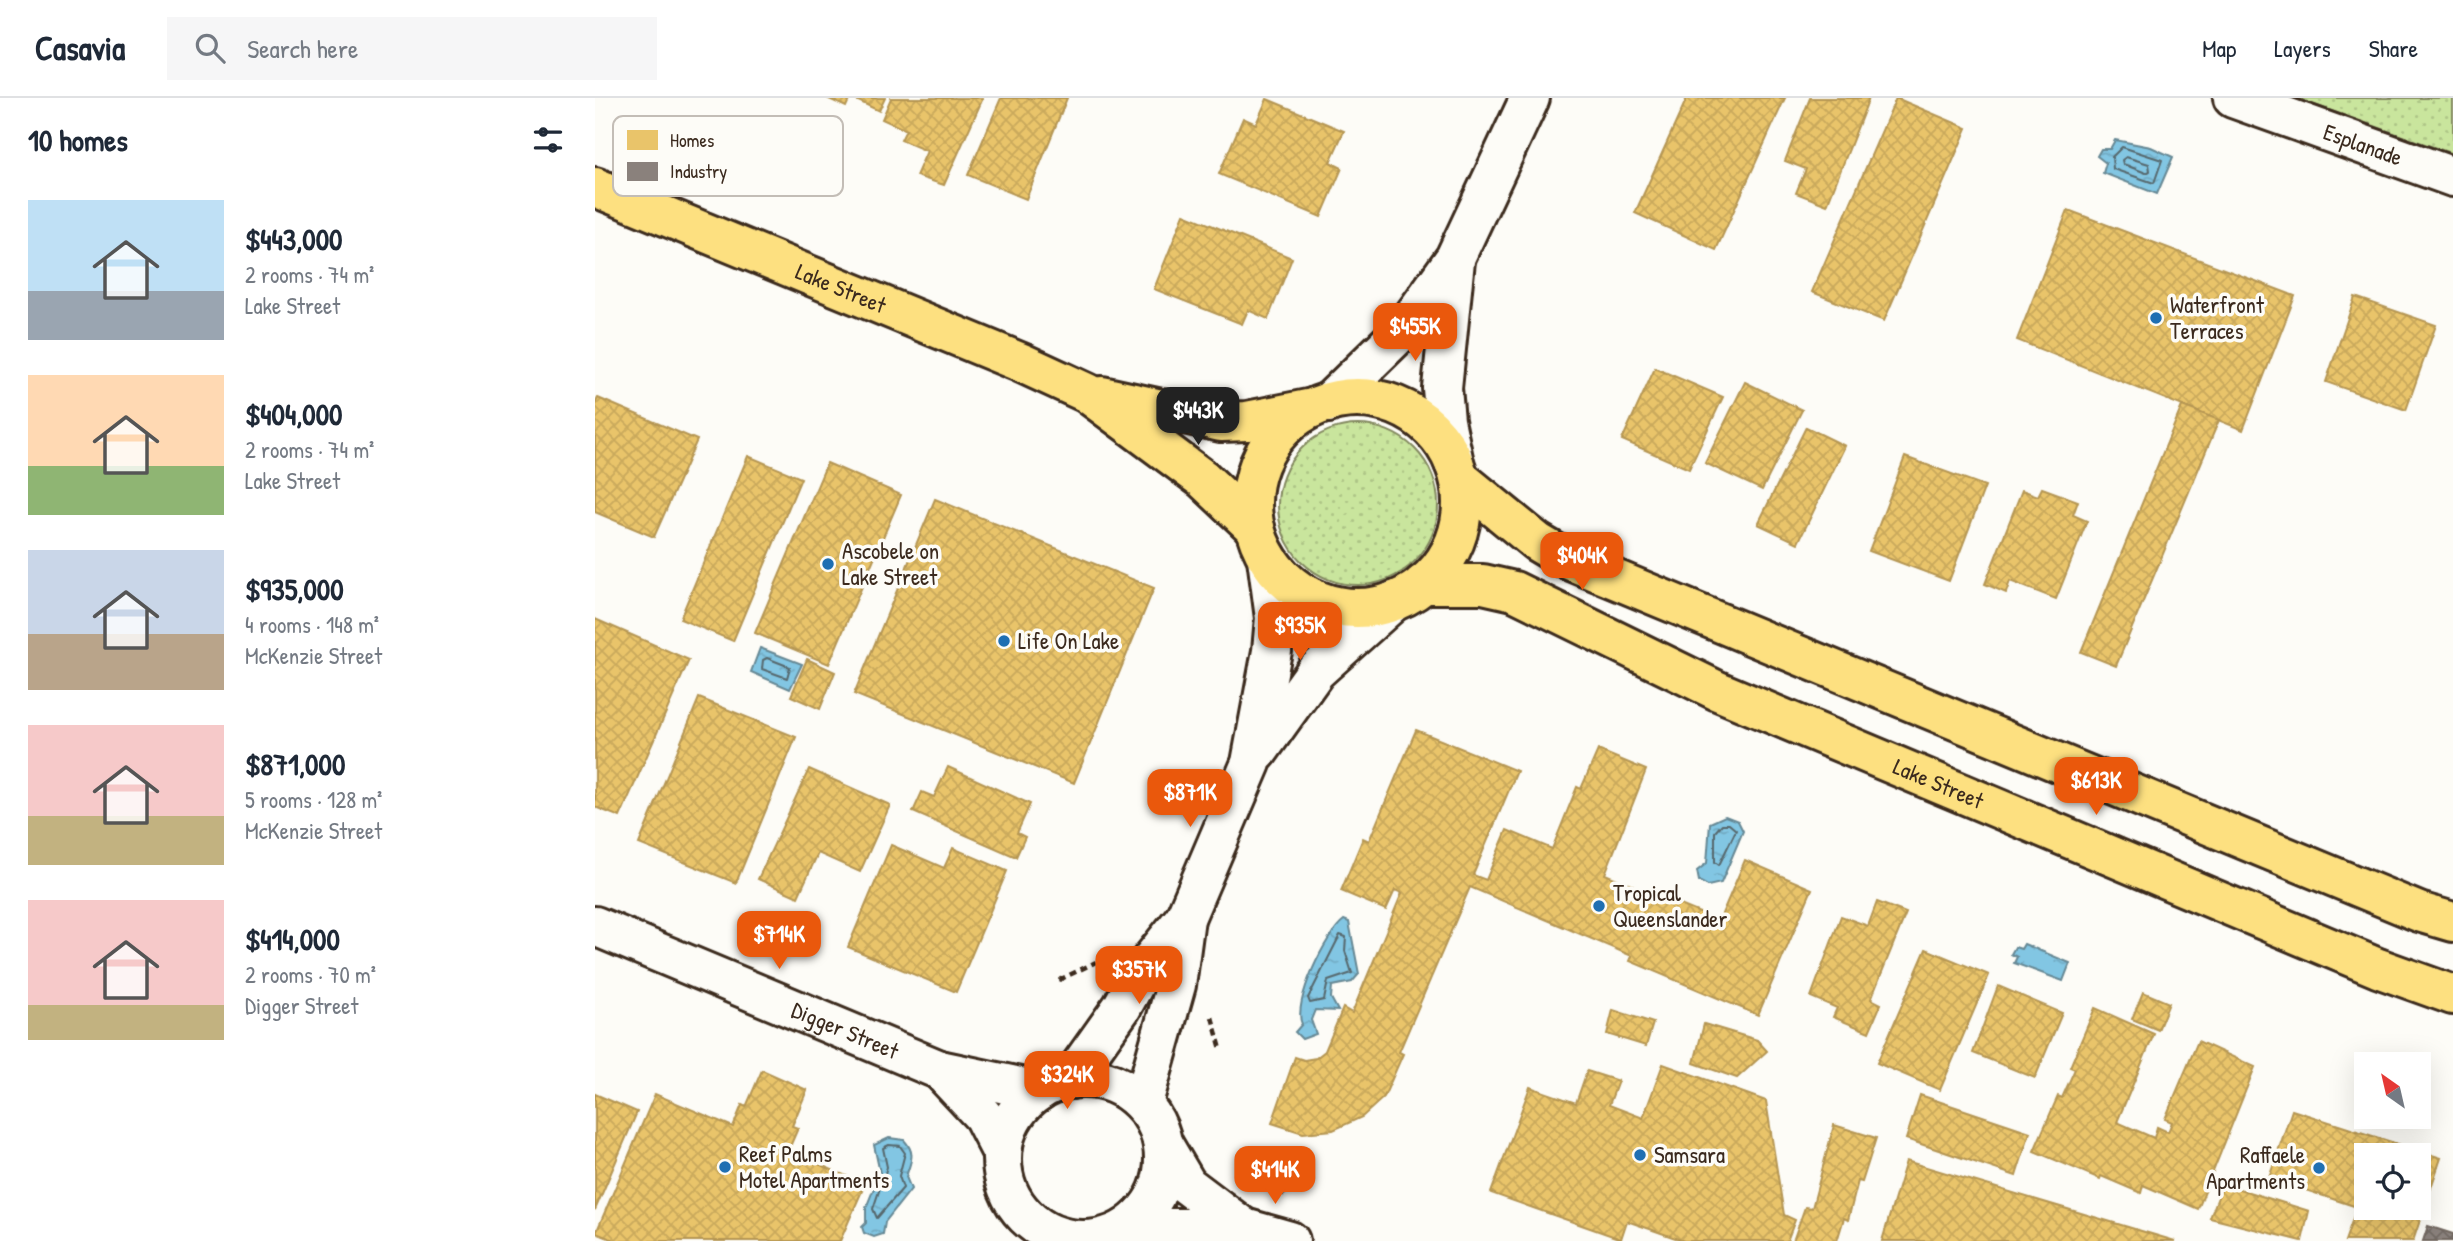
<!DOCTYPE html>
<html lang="en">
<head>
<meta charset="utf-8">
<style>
  body { margin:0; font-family:"Patrick Hand",sans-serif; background:#f6f6f7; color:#1f2937; height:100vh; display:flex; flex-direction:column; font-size:26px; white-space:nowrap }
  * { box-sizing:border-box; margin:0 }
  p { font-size:23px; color:#747a83 }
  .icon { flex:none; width:38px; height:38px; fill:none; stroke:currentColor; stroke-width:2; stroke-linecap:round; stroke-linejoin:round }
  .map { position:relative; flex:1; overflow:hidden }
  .side { display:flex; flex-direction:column; background:#fff; width:595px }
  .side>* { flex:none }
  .needle { width:46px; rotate:326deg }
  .controls { position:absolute; left:1759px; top:954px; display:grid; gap:14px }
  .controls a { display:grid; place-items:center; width:77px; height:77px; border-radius:0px; background:#fff; box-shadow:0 7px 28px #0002; font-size:35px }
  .price { position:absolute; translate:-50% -60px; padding:0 16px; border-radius:14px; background:#ea580c; color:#fff; font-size:23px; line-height:46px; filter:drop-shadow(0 2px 4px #0008) }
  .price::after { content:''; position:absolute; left:50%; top:42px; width:21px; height:16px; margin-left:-10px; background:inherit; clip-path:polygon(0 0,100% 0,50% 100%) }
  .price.current { background:#222; color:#fff }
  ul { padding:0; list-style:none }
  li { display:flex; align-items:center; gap:21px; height:175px; padding:0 28px }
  li span { display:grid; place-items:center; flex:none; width:196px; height:140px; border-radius:0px; color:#555 }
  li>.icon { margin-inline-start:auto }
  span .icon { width:84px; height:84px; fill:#fffc; stroke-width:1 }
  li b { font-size:30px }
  h2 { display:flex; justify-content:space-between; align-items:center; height:84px; padding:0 28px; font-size:30px }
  header { display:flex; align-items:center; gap:42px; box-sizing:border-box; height:98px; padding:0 35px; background:#fff; border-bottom:2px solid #e0e1e3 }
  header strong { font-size:33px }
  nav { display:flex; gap:38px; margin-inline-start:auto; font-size:24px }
  .search { width:490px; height:63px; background:#f6f6f7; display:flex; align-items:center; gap:18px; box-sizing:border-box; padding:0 24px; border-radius:0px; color:#747a83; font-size:26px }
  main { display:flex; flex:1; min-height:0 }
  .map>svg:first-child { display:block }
</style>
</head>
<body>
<header>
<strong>Casavia</strong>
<div class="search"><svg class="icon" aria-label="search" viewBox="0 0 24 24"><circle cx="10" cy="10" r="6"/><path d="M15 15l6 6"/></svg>Search here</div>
<nav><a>Map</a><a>Layers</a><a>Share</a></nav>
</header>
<main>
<section class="side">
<h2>10 homes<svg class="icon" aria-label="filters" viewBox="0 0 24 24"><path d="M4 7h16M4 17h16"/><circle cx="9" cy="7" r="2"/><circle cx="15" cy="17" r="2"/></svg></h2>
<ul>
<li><span style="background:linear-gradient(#bfe0f5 65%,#9aa5b1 0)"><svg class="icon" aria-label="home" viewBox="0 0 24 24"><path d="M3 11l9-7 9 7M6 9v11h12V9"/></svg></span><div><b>$443,000</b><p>2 rooms · 74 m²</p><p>Lake Street</p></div></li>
<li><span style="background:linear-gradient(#ffd9b3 65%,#8fb573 0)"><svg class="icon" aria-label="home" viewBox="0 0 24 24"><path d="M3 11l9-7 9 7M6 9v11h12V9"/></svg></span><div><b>$404,000</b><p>2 rooms · 74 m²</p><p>Lake Street</p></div></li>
<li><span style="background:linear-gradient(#c9d6e8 60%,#b9a48a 0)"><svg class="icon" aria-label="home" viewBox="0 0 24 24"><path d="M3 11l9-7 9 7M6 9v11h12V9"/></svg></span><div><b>$935,000</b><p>4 rooms · 148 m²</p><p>McKenzie Street</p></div></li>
<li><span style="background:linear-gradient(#f6c9c9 65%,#c2b280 0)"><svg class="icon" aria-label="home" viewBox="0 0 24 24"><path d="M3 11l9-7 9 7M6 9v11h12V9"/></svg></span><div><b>$871,000</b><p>5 rooms · 128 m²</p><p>McKenzie Street</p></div></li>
<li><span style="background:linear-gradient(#f6c9c9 75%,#c2b280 0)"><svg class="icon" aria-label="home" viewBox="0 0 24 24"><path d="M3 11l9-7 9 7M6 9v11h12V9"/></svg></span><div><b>$414,000</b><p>2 rooms · 70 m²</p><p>Digger Street</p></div></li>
</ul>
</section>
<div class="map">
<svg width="1858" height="1143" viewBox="0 0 1858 1143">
  <defs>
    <pattern id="grass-dots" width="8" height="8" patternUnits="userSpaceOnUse" patternTransform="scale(1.75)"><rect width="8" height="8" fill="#c9e59d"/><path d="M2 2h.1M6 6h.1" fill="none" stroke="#aec587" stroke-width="1.8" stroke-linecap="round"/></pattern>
    <pattern id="water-ripples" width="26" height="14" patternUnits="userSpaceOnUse" patternTransform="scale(1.75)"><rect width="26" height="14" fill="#82c6e3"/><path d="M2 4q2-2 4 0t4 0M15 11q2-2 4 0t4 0" fill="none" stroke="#71aac2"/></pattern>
    <pattern id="homes-cross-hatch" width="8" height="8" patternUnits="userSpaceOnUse" patternTransform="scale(1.75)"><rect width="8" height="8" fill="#e9c46a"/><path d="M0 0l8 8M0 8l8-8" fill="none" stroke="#c9a95b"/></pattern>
    <pattern id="industry-cross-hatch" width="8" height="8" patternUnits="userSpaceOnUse" patternTransform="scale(1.75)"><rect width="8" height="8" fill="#8a817c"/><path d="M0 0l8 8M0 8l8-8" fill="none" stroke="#726a65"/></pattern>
  </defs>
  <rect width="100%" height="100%" fill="#fdfcf7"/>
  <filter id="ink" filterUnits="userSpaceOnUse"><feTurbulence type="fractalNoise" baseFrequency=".0143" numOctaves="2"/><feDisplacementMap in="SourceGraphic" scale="14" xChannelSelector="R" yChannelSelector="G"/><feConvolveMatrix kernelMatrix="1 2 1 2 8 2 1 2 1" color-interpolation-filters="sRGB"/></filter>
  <g filter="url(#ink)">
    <g fill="url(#grass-dots)" stroke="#82885e" stroke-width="2">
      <path d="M 1700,0 L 1858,0 L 1858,56 Z"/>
      <circle cx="763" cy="407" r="80"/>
    </g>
    <g fill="url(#water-ripples)" stroke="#668894" stroke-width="2">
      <path d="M 1520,42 L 1556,49 L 1578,59 L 1562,96 L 1508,75 L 1511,65 L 1502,58 L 1506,51 L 1515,51 Z"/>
      <path d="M 165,550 L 207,566 L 195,591 L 156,574 Z"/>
      <path d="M 1130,718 L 1143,723 L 1148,733 L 1126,785 L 1113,788 L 1104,783 L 1102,773 L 1112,765 L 1115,725 Z"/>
      <path d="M 749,822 L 754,824 L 764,876 L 757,884 L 737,888 L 736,900 L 743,913 L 720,912 L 716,922 L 721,936 L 707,941 L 700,934 L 707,926 C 697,906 731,835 749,822 Z"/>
      <path d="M 1429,846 L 1475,865 L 1468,883 L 1419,865 L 1422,859 L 1416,856 L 1420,849 L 1426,851 Z"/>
      <path d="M 294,1040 L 309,1042 C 322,1056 315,1064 311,1079 L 316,1091 L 290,1124 L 288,1136 L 279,1139 L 269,1135 L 267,1129 L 271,1125 L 271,1110 L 285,1075 L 279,1047 Z"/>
    </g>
    <g fill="url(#homes-cross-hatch)" stroke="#b59653" stroke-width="2" fill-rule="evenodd">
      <path d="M 232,0 L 255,0 L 251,9 Z"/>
      <path d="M 257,0 L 290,0 L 284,13 Z"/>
      <path d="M 296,0 L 388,0 L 349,87 L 321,78 L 332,53 L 306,42 L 311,32 L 287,21 Z"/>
      <path d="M 406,0 L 472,0 L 431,101 L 373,77 Z"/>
      <path d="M 1092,0 L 1190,0 L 1121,152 L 1040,115 Z"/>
      <path d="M 1215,0 L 1274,0 L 1232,107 L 1201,95 L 1211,71 L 1190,63 Z"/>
      <path d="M 1301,0 L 1372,30 L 1289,223 L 1217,194 Z"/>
      <path d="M 672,1 L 749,33 L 735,64 L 747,70 L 726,119 L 624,76 L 648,20 L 661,26 Z"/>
      <path d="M 1473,112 L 1700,198 L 1648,332 L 1422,242 Z"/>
      <path d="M 589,116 L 697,160 L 673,221 L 653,212 L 647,226 L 559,191 Z"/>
      <path d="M 1760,199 L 1841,227 L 1811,312 L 1731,284 Z"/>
      <path d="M 1060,270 L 1128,299 L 1094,371 L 1027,342 Z"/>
      <path d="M 1150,284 L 1207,312 L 1167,392 L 1110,365 Z"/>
      <path d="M 3,300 L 102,342 L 59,439 L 0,414 L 0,306 Z"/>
      <path d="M 1587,308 L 1624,322 L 1521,568 L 1486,554 Z"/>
      <path d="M 1211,329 L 1250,348 L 1203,445 L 1163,426 Z"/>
      <path d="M 153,358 L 206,380 L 138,543 L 85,521 Z"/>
      <path d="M 1310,359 L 1390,388 L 1354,483 L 1274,453 Z"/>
      <path d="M 232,365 L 306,397 L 234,566 L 160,535 Z"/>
      <path d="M 1447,390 L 1483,403 L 1478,417 L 1492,423 L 1461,501 L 1415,483 L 1411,495 L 1390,486 L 1427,392 L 1443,398 Z"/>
      <path d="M 340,401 L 559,490 L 479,685 L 259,596 Z"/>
      <path d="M 0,521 L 94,562 L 25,719 L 0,709 Z"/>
      <path d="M 212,561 L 240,574 L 225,611 L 196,598 Z"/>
      <path d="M 104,600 L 201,639 L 141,785 L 44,746 Z"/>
      <path d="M 821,632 L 922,673 L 878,777 L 891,782 L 912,732 L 957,751 L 982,689 L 986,691 L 1003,652 L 1051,672 L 1010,776 L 1124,823 L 1150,762 L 1217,791 L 1163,917 L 1035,863 L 1037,858 L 875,789 L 804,954 L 808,956 L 789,999 L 767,1019 L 738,1032 L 708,1035 L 677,1025 L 700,959 L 709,962 L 721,960 L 730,953 L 748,910 L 757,915 L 807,795 L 800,792 L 791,812 L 746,793 L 768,740 L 774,743 Z"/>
      <path d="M 353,669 L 435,706 L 422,735 L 430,739 L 421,759 L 318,714 L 327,694 L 339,699 Z"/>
      <path d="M 214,671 L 295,707 L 265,774 L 223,755 L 203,799 L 163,781 Z"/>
      <path d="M 296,747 L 349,770 L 358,750 L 412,773 L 361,894 L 253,849 Z"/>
      <path d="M 1282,804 L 1311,815 L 1276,901 L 1286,906 L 1274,934 L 1238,919 L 1242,910 L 1216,899 L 1246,818 L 1273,828 Z"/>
      <path d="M 1331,851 L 1394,877 L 1345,992 L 1282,965 Z"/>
      <path d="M 1403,888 L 1467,915 L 1440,980 L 1378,955 Z"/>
      <path d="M 1548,894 L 1574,905 L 1563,932 L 1537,921 Z"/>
      <path d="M 1500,910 L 1559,936 L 1522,1024 L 1559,1040 L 1562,1029 L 1573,1034 L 1577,1024 L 1570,1021 L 1603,943 L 1660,969 L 1603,1111 L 1548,1087 L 1546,1095 L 1506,1078 L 1505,1081 L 1439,1053 L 1463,998 L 1467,1000 L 1480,971 L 1475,969 Z"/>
      <path d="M 1018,912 L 1058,925 L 1051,948 L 1012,936 Z"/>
      <path d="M 1109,926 L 1162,942 L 1172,953 L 1142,980 L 1099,965 Z"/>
      <path d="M 1068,966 L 1171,1003 L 1189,1117 L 1200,1122 L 1192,1143 L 1089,1143 L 1032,1123 L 1026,1141 L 896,1095 L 935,989 L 981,1005 L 992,973 L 1023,983 L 1014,1007 L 1048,1020 Z"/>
      <path d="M 167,972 L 212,992 L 197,1028 L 203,1030 L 193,1053 L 270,1086 L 245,1143 L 21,1143 L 1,1135 L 60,996 L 138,1029 L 147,1007 L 151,1009 Z"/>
      <path d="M 0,996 L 42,1014 L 0,1112 Z"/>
      <path d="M 1325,997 L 1435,1034 L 1421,1078 L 1311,1041 Z"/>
      <path d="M 1697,1012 L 1846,1060 L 1818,1143 L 1750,1143 L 1762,1109 L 1674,1080 ZM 1771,1057 L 1824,1057 L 1824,1110 L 1771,1110 Z"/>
      <path d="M 1239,1027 L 1281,1040 L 1267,1084 L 1263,1083 L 1253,1122 L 1249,1120 L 1242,1143 L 1198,1143 L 1210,1109 L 1217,1110 Z"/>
      <path d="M 1311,1063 L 1580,1143 L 1287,1143 Z"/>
      <path d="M 1628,1086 L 1714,1113 L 1707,1143 L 1615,1120 Z"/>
    </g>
    <path fill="url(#industry-cross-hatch)" stroke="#726760" stroke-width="2" d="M 1833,1128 L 1858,1136 L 1858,1143 L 1828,1143 Z"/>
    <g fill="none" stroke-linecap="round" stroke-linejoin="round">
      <g stroke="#57686d" stroke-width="2">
        <path d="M 1527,49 L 1567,62 L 1559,85 L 1518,71 L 1517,59 Z"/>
        <path d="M 1531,59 L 1554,66 L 1555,73 L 1551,75 L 1528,66 L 1527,62 Z"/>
        <path d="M 172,560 L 195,569 L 192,580 L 167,571 L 168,562 Z"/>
        <path d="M 1127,726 L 1134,726 L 1141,732 L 1124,767 L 1120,764 L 1120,734 Z"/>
        <path d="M 745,837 L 751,839 L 750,853 L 757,875 L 733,883 L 729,902 L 715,905 L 713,900 Z"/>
        <path d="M 294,1047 L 305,1048 L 310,1055 L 304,1078 L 308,1090 L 282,1120 L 278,1111 L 292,1069 L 288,1050 Z"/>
      </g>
      <defs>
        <g id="minor">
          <path id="s1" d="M 1638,0 L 1858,79"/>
          <path d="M 733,305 L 810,230 L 860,160 L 935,0"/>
          <path d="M 859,365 L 850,323 L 847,290 L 860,162"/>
          <path d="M 663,654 L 721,573 L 799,503"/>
          <path id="s2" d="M 0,828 L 345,972 L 444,993"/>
          <path d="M 345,972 L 388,1018 L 407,1055"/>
          <circle cx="488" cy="1061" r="81"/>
          <path d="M 476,981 L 527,909 L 545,876 L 590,820"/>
          <path d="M 548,1005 L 581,887 L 590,820 L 656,665 L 677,553 L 680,520 L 672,460"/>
          <path d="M 569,1048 L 592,1087 L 649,1130"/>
          <path d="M 532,1130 L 649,1130 L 695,1143"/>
        </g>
        <g id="major">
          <path id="s3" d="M 0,89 L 427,265 L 492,295 L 608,381 L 660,430"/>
          <path d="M 507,298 L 626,324 L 652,323 L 713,311"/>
          <circle cx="762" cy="405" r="105"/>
          <path d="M 865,381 L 942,444 L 969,460 L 1824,814 L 1858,824"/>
          <path id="s4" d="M 828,486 L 888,486 L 919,493 L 1123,593 L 1783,870 L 1858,897"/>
        </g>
      </defs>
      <use href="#minor" stroke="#3b2a1e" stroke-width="44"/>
      <use href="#major" stroke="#3b2a1e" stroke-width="44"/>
      <g stroke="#3b2a1e" stroke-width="4.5" stroke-dasharray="7 5" stroke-linecap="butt">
        <path d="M 464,882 L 501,864"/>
        <path d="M 617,919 L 626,951"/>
        <path d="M 683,1086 L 690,1097"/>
      </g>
      <use href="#minor" stroke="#fdfcf7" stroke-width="38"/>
      <use href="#major" stroke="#fde080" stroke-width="38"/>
    </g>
  </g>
  <g fill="#1f6fb2" stroke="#fdfcf7" stroke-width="2.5">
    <circle cx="1561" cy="220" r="7"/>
    <circle cx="233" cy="466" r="7"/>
    <circle cx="409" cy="543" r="7"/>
    <circle cx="1004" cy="808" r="7"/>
    <circle cx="1045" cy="1057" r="7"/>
    <circle cx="130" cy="1069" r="7"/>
    <circle cx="1724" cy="1070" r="7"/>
  </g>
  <g text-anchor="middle" stroke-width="7" stroke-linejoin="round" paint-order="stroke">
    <g font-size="23" fill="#3b2a1e" stroke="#fdfcf7">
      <text dy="8" stroke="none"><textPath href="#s1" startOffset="138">Esplanade</textPath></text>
      <text dy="8" stroke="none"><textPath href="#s3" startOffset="266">Lake Street</textPath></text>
      <text dy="8" stroke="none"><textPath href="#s4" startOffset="558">Lake Street</textPath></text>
      <text dy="8" stroke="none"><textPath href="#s2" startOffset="271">Digger Street</textPath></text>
    </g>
    <g font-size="23" fill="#3b2a1e" stroke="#fdfcf7" text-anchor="start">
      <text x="1575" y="215">Waterfront<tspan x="1575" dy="26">Terraces</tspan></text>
      <text x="247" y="461">Ascobele on<tspan x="247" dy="26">Lake Street</tspan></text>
      <text x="423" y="551">Life On Lake</text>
      <text x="1018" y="803">Tropical<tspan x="1018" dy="26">Queenslander</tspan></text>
      <text x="144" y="1064">Reef Palms<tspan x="144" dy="26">Motel Apartments</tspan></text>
      <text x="1059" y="1065">Samsara</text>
      <text x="1710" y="1065" text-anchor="end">Raffaele<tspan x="1710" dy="26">Apartments</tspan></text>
    </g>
  </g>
  <rect x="18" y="18" width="230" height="80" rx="10" fill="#fdfcf7" stroke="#c3bdb6" stroke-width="2"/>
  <rect x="32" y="32" width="31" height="20" fill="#e9c46a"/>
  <rect x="32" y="64" width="31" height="19" fill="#8a817c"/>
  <g font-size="19" fill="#3b2a1e">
    <text x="75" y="49">Homes</text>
    <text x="75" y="80">Industry</text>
  </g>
</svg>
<div class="controls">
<a><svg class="needle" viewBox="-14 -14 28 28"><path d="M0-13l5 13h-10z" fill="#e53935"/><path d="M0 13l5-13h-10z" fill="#747a83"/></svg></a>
<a><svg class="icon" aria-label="locate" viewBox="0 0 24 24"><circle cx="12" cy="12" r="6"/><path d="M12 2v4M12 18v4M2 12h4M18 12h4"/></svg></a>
</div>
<b class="price" style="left:820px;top:265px">$455K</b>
<b class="price current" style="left:603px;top:349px">$443K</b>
<b class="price" style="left:987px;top:494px">$404K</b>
<b class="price" style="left:705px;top:564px">$935K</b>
<b class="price" style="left:1501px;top:719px">$613K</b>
<b class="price" style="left:595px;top:731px">$871K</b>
<b class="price" style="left:184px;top:873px">$714K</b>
<b class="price" style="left:544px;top:908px">$357K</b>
<b class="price" style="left:472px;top:1013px">$324K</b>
<b class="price" style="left:680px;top:1108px">$414K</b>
</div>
</main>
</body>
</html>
